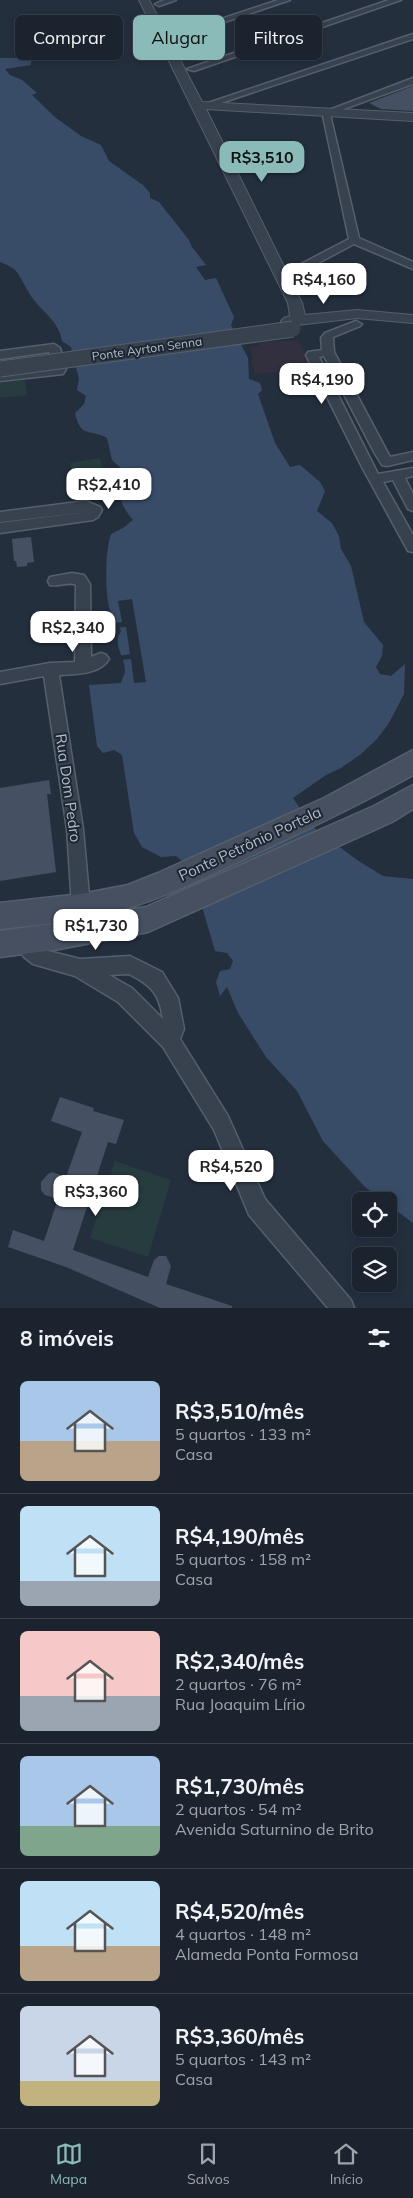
<!DOCTYPE html>
<html lang="pt">
<head>
<meta charset="utf-8">
<style>
  body { margin:0; font-family:Mulish,sans-serif; background:#242b36; color:#f1f3f6; height:100vh; display:flex; flex-direction:column; font-size:19px; white-space:nowrap }
  * { box-sizing:border-box; margin:0 }
  p { font-size:16px; color:#a0a4aa }
  .icon { flex:none; width:28px; height:28px; fill:none; stroke:currentColor; stroke-width:2; stroke-linecap:round; stroke-linejoin:round }
  .map { position:relative; height:1308px; overflow:hidden }
  .details { display:flex; flex-direction:column; background:#1b232e; flex:1 }
  .details>* { flex:none }
  .guide { position:absolute; left:15px; top:15px; width:384px; height:45px; display:flex; gap:10px }
  .controls { position:absolute; left:352px; top:1192px; display:grid; gap:10px }
  .controls a { display:grid; place-items:center; width:45px; height:45px; border-radius:8px; background:#1b232e; box-shadow:0 2px 8px #0003,0 0 0 1px #39404a; font-size:25px }
  .price { position:absolute; translate:-50% -42px; padding:0 11px; border-radius:10px; background:#fff; color:#222; font-size:16px; line-height:32px; filter:drop-shadow(0 1px 2px #0008) }
  .price::after { content:''; position:absolute; left:50%; top:30px; width:15px; height:11px; margin-left:-8px; background:inherit; clip-path:polygon(0 0,100% 0,50% 100%) }
  .price.active { background:#8bbbb9; color:#111 }
  ul { padding:0; list-style:none }
  li { display:flex; align-items:center; gap:15px; height:125px; padding:0 20px }
  li+li { border-top:1px solid #39404a }
  li span { display:grid; place-items:center; flex:none; width:140px; height:100px; border-radius:8px; color:#555 }
  li>.icon { margin-inline-start:auto }
  span .icon { width:60px; height:60px; fill:#fffc; stroke-width:1 }
  li b { font-size:21px }
  h2 { display:flex; justify-content:space-between; align-items:center; height:60px; padding:0 20px; font-size:21px }
  .tag { padding:0 18px; border-radius:8px; background:#1b232e; box-shadow:0 2px 8px #0003,0 0 0 1px #39404a; font-size:18px; line-height:45px }
  .tag.active { background:#8bbbb9; color:#111 }
  .menu { display:flex; justify-content:space-around; align-items:center; height:70px; border-top:1px solid #39404a; background:#1b232e; font-size:14px; color:#a0a4aa }
  .menu a { display:grid; justify-items:center; gap:2px }
  .menu .active { color:#8bbbb9 }
  .map>svg:first-child { display:block }
</style>
</head>
<body>
<div class="map">
<svg width="413" height="1308" viewBox="0 0 413 1308">
  <rect width="100%" height="100%" fill="#242f3e"/>
  <path fill="#32303f" d="M 298,340 L 312,368 L 256,374 L 251,361 L 253,360 L 250,347 L 259,346 L 259,343 Z"/>
  <g fill="#263c3f">
    <path d="M 25,380 L 27,395 L 0,398 L 0,383 Z"/>
    <path d="M 100,458 L 111,497 L 80,502 L 70,463 Z"/>
    <path d="M 115,1161 L 171,1180 L 148,1257 L 90,1238 Z"/>
  </g>
  <path fill="#394c67" d="M 0,58 L 31,58 L 31,65 L 5,69 L 10,75 L 22,80 L 37,93 L 32,95 L 56,118 L 81,136 L 101,145 L 109,161 L 143,185 L 150,193 L 150,198 L 159,202 L 189,240 L 192,247 L 206,265 L 196,267 L 205,280 L 216,278 L 234,317 L 231,325 L 248,358 L 249,379 L 260,383 L 262,390 L 258,394 L 275,443 L 290,467 L 300,465 L 320,482 L 325,491 L 317,511 L 332,523 L 339,536 L 341,549 L 351,566 L 364,622 L 383,645 L 382,656 L 376,667 L 380,674 L 391,676 L 405,664 L 404,694 L 389,723 L 377,739 L 361,754 L 341,768 L 326,775 L 293,798 L 312,826 L 357,860 L 383,876 L 413,879 L 413,1223 L 389,1205 L 389,1201 L 384,1201 L 365,1187 L 323,1141 L 297,1091 L 266,1057 L 238,1013 L 227,987 L 220,996 L 216,982 L 220,971 L 230,969 L 233,961 L 227,953 L 215,951 L 196,886 L 189,867 L 176,856 L 161,857 L 142,847 L 134,833 L 122,755 L 114,750 L 103,753 L 97,746 L 89,685 L 121,683 C 122,679 125,674 125,671 C 125,656 112,646 121,631 C 118,623 111,615 109,607 C 105,588 105,551 111,534 L 123,528 L 133,520 C 118,502 117,492 122,469 L 112,460 L 107,438 C 89,428 81,439 75,413 L 84,404 L 86,396 L 77,390 L 79,379 L 71,347 L 62,341 C 59,320 39,310 29,293 C 24,285 21,276 14,269 C 10,266 5,264 0,262 Z"/>
  <path fill="#242f3e" d="M 132,599 L 146,682 L 134,683 L 131,659 L 119,660 L 119,656 L 130,654 L 126,627 L 117,628 L 115,623 L 122,622 L 118,601 Z"/>
  <g fill="#455162">
    <path d="M 413,86 L 413,111 L 381,109 L 369,103 Z"/>
    <path d="M 31,537 L 34,562 L 27,563 L 27,566 L 17,567 L 16,561 L 14,561 L 12,539 Z"/>
    <path d="M 49,780 L 51,794 L 47,794 L 56,872 L 0,881 L 0,788 Z"/>
    <path d="M 60,1097 L 94,1108 L 93,1111 L 124,1120 L 116,1144 L 108,1142 L 73,1250 L 148,1277 L 154,1260 L 159,1256 L 166,1256 L 171,1266 L 166,1284 L 232,1306 L 232,1308 L 160,1308 L 66,1267 L 8,1247 L 13,1230 L 44,1241 L 58,1199 L 45,1195 L 41,1190 L 41,1182 L 48,1174 L 52,1172 L 66,1177 L 82,1132 L 51,1121 Z"/>
  </g>
  <g fill="none" stroke-linecap="round" stroke-linejoin="round">
    <defs>
      <g id="minor">
        <path d="M 164,0 L 176,0 L 159,6 L 155,4 Z"/>
        <path d="M 278,0 L 290,0 L 177,38 L 170,36 Z"/>
        <path d="M 389,0 L 401,0 L 194,71 L 187,69 Z"/>
        <path d="M 413,34 L 413,39 L 212,106 L 205,104 Z"/>
        <path d="M 413,78 L 413,84 L 330,114 L 359,238 L 413,262 L 413,269 L 354,244 L 286,280 L 278,280 L 277,278 L 278,276 L 349,239 L 323,116 L 325,114 L 324,112 Z"/>
        <path d="M 356,321 L 362,324 L 360,326 L 333,337 L 334,352 L 390,457 L 413,452 L 413,460 L 387,466 L 382,465 L 374,452 L 324,356 L 319,357 L 378,474 L 413,468 L 413,476 L 405,478 L 413,494 L 413,511 L 408,509 L 393,480 L 383,482 L 413,535 L 413,552 L 408,551 L 362,467 L 306,355 L 308,352 L 322,350 L 321,338 L 325,333 Z"/>
        <path d="M 54,344 L 60,348 L 66,369 L 63,374 L 0,381 L 0,373 L 54,368 L 49,352 L 0,359 L 0,351 Z"/>
        <path d="M 86,501 L 100,507 L 102,510 L 98,517 L 93,520 L 0,533 L 0,523 L 87,512 L 0,522 L 0,512 Z"/>
        <path d="M 72,573 L 84,575 L 90,584 L 91,657 L 101,653 L 106,655 L 109,659 C 100,675 74,674 59,675 L 83,829 L 90,907 L 87,913 L 81,915 L 75,913 L 72,907 L 67,829 L 44,676 L 0,684 L 0,672 L 50,663 L 75,662 L 76,585 C 69,581 59,587 50,585 L 48,581 L 50,577 Z"/>
        <path d="M 23,932 L 29,935 L 36,945 L 44,950 L 80,959 L 130,956 L 162,972 L 178,998 L 184,1029 L 180,1039 L 228,1116 L 265,1199 L 351,1300 L 354,1308 L 328,1308 L 249,1215 L 214,1130 L 163,1047 L 118,1002 L 75,976 L 33,964 L 24,957 L 14,941 L 17,935 ZM 129,974 C 152,986 159,993 163,1019 L 132,988 L 109,975 Z"/>
      </g>
      <path id="tertiary" d="M 139,0 L 149,0 L 202,102 L 413,113 L 413,121 L 206,109 L 302,303 L 305,315 L 357,310 L 413,315 L 413,323 L 357,318 L 289,326 L 284,324 L 281,321 L 284,318 L 290,316 L 288,303 Z"/>
      <path id="secondary" d="M 413,750 L 413,775 C 355,807 296,835 236,863 C 193,883 151,904 105,914 L 146,907 L 374,806 L 413,785 L 413,809 L 392,822 L 148,932 L 54,950 L 0,957 L 0,931 L 72,921 L 0,929 L 0,903 L 81,894 L 128,885 L 158,873 L 324,798 Z"/>
    </defs>
    <use href="#minor" stroke="#565f6c" stroke-width="3"/>
    <use href="#tertiary" stroke="#565f6c" stroke-width="2"/>
    <use href="#secondary" stroke="#565f6c" stroke-width="3"/>
    <use href="#minor" fill="#38414e" fill-rule="evenodd"/>
    <use href="#tertiary" fill="#38414e" fill-rule="evenodd"/>
    <use href="#secondary" fill="#465061" fill-rule="evenodd"/>
    <defs>
      <path id="tertiary-bridge" d="M 0,369 L 293,329"/>
    </defs>
    <use href="#tertiary-bridge" stroke="#565f6c" stroke-width="17" stroke-linecap="butt"/>
    <use href="#tertiary-bridge" stroke="#38414e" stroke-width="15"/>
  </g>
  <g text-anchor="middle" stroke-width="4" stroke-linejoin="round" paint-order="stroke">
    <g font-size="12" fill="#b4bcc9" stroke="#1d2633">
      <text transform="translate(147 349) rotate(-8)" y="4">Ponte Ayrton Senna</text>
    </g>
    <g font-size="15" fill="#b4bcc9" stroke="#1d2633">
      <text transform="translate(68 788) rotate(82)" y="5">Rua Dom Pedro</text>
      <text transform="translate(250 844) rotate(-25)" y="5">Ponte Petrônio Portela</text>
    </g>
  </g>
</svg>
<div class="controls">
<a><svg class="icon" aria-label="locate" viewBox="0 0 24 24"><circle cx="12" cy="12" r="6"/><path d="M12 2v4M12 18v4M2 12h4M18 12h4"/></svg></a>
<a><svg class="icon" aria-label="layers" viewBox="0 0 24 24"><path d="M12 4l9 5-9 5-9-5zM3 14l9 5 9-5"/></svg></a>
</div>
<b class="price active" style="left:262px;top:183px">R$3,510</b>
<b class="price" style="left:324px;top:305px">R$4,160</b>
<b class="price" style="left:322px;top:405px">R$4,190</b>
<b class="price" style="left:109px;top:510px">R$2,410</b>
<b class="price" style="left:73px;top:653px">R$2,340</b>
<b class="price" style="left:96px;top:951px">R$1,730</b>
<b class="price" style="left:231px;top:1192px">R$4,520</b>
<b class="price" style="left:96px;top:1217px">R$3,360</b>
<div class="guide">
<a class="tag">Comprar</a>
<a class="tag active">Alugar</a>
<a class="tag">Filtros</a>
</div>
</div>
<section class="details">
<h2>8 imóveis<svg class="icon" aria-label="filters" viewBox="0 0 24 24"><path d="M4 7h16M4 17h16"/><circle cx="9" cy="7" r="2"/><circle cx="15" cy="17" r="2"/></svg></h2>
<ul>
<li><span style="background:linear-gradient(#a9c7e8 60%,#b9a48a 0)"><svg class="icon" aria-label="home" viewBox="0 0 24 24"><path d="M3 11l9-7 9 7M6 9v11h12V9"/></svg></span><div><b>R$3,510/mês</b><p>5 quartos · 133 m²</p><p>Casa</p></div></li>
<li><span style="background:linear-gradient(#bfe0f5 75%,#9aa5b1 0)"><svg class="icon" aria-label="home" viewBox="0 0 24 24"><path d="M3 11l9-7 9 7M6 9v11h12V9"/></svg></span><div><b>R$4,190/mês</b><p>5 quartos · 158 m²</p><p>Casa</p></div></li>
<li><span style="background:linear-gradient(#f6c9c9 65%,#9aa5b1 0)"><svg class="icon" aria-label="home" viewBox="0 0 24 24"><path d="M3 11l9-7 9 7M6 9v11h12V9"/></svg></span><div><b>R$2,340/mês</b><p>2 quartos · 76 m²</p><p>Rua Joaquim Lírio</p></div></li>
<li><span style="background:linear-gradient(#a9c7e8 70%,#7fa58c 0)"><svg class="icon" aria-label="home" viewBox="0 0 24 24"><path d="M3 11l9-7 9 7M6 9v11h12V9"/></svg></span><div><b>R$1,730/mês</b><p>2 quartos · 54 m²</p><p>Avenida Saturnino de Brito</p></div></li>
<li><span style="background:linear-gradient(#bfe0f5 65%,#b9a48a 0)"><svg class="icon" aria-label="home" viewBox="0 0 24 24"><path d="M3 11l9-7 9 7M6 9v11h12V9"/></svg></span><div><b>R$4,520/mês</b><p>4 quartos · 148 m²</p><p>Alameda Ponta Formosa</p></div></li>
<li><span style="background:linear-gradient(#c9d6e8 75%,#c2b280 0)"><svg class="icon" aria-label="home" viewBox="0 0 24 24"><path d="M3 11l9-7 9 7M6 9v11h12V9"/></svg></span><div><b>R$3,360/mês</b><p>5 quartos · 143 m²</p><p>Casa</p></div></li>
</ul>
</section>
<nav class="menu">
<a class="active"><svg class="icon" aria-label="map" viewBox="0 0 24 24"><path d="M3 6l6-2 6 2 6-2v14l-6 2-6-2-6 2zM9 4v14M15 6v14"/></svg>Mapa</a>
<a><svg class="icon" aria-label="saved" viewBox="0 0 24 24"><path d="M7 4h10v16l-5-4-5 4z"/></svg>Salvos</a>
<a><svg class="icon" aria-label="home" viewBox="0 0 24 24"><path d="M3 11l9-7 9 7M6 9v11h12V9"/></svg>Início</a>
</nav>
</body>
</html>
